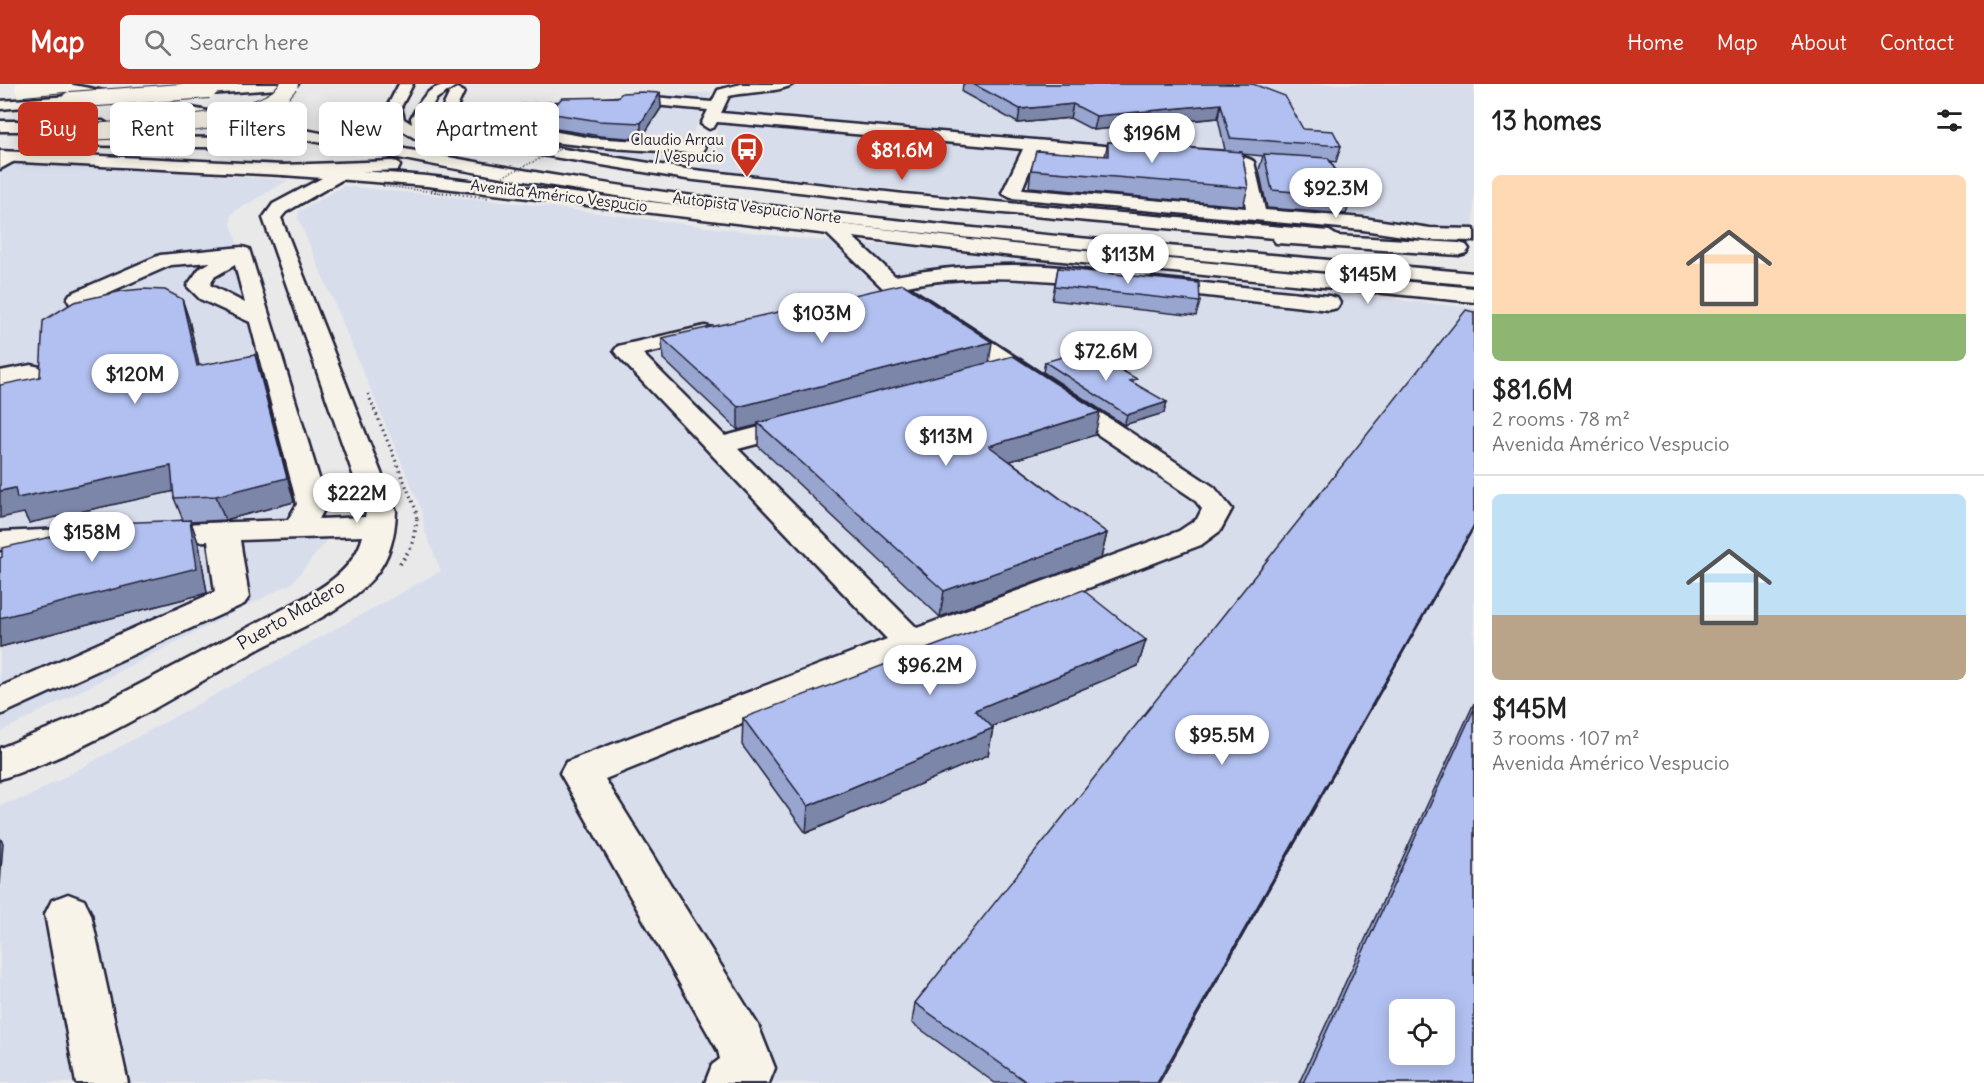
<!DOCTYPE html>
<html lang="en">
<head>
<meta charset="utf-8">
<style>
  body { margin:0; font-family:Delius,sans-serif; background:#f6f6f6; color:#222; height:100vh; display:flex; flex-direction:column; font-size:22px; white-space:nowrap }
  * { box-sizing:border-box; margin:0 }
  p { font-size:20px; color:#767676 }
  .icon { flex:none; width:33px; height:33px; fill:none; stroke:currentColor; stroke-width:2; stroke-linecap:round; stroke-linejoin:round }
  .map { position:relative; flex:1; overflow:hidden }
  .side { display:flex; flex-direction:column; background:#fff; width:510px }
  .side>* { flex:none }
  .top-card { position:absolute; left:18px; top:18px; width:570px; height:54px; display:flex; gap:12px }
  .fabs { position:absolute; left:1389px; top:915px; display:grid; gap:12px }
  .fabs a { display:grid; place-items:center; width:66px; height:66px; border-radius:9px; background:#fff; box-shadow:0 3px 15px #0003; font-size:30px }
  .price { position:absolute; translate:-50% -51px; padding:0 14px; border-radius:21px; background:#fff; color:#222; font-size:20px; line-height:39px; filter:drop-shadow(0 2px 3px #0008) }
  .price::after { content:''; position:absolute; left:50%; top:36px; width:18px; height:14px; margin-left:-9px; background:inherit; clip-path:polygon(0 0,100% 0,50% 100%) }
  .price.current { background:#c8321e; color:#fff }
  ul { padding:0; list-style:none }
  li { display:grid; align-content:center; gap:12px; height:318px; padding:0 18px }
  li+li { border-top:2px solid #e0e0e0 }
  li span { display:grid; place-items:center; height:186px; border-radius:9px; color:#555 }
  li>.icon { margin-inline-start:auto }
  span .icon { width:108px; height:108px; fill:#fffc; stroke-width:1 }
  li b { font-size:26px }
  h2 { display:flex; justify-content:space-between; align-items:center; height:72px; padding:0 18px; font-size:26px }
  .pill { padding:0 21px; border-radius:9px; background:#fff; box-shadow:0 3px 15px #0003; font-size:21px; line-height:54px }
  .pill.current { background:#c8321e; color:#fff }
  header { display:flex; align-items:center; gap:36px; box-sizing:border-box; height:84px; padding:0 30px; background:#c8321e; color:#fff }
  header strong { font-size:28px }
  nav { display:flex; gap:33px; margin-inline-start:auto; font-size:21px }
  .search { width:420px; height:54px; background:#f6f6f6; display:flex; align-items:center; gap:15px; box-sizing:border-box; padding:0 21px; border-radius:9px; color:#767676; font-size:22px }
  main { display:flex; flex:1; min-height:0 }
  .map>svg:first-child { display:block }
</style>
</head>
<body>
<header>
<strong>Map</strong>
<div class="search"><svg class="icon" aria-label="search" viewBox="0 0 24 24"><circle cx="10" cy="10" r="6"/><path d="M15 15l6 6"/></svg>Search here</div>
<nav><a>Home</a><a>Map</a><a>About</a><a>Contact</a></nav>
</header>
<main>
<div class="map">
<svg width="1474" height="999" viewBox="0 0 1474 999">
  <rect width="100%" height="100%" fill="#e9e9ea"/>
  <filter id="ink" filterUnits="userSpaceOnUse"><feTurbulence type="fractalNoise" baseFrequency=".0167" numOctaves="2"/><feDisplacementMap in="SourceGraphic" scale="12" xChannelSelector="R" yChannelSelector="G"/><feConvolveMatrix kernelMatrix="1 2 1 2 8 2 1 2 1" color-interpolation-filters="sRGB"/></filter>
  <g filter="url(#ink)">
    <g fill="#d8ddec" fill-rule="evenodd">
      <path d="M 820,0 L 1474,0 L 1474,156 L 1462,158 L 700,87 L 723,31 L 726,10 L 741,5 Z"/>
      <path d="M 712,8 L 678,81 L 490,47 L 477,44 L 465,36 L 470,31 L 527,22 Z"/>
      <path d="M 16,78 L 289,96 L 237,126 L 231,131 L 231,140 L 326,429 L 325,459 L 292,499 L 0,648 L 0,86 Z"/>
      <path d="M 343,102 L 526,120 L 812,156 L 905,162 L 1474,224 L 1474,999 L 0,999 L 0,721 L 28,713 L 441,487 L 424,445 L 422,427 L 298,134 L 299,127 ZM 1400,926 L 1444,926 L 1444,970 L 1400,970 Z"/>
    </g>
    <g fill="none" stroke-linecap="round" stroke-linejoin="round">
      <defs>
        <g id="minor">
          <path d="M 741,0 L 793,0 C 784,8 744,8 729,12 L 721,29 L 1151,66 L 1159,71 L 1151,76 L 1038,66 L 1022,105 L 1246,124 L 1239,82 L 1199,79 L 1191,74 C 1197,66 1248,70 1254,78 L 1265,126 L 1363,134 L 1430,144 L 1474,145 L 1474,157 L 1430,156 L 1363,146 L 1011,114 L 1002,109 L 1023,65 L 717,38 L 714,43 L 709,45 L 701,40 L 708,26 L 642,20 L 500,32 L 488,36 L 592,54 L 703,61 L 705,64 L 703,67 L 697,69 C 660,67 489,60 471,36 L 480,28 L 500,24 L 642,12 L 712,18 L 718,6 Z"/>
          <path d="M 14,68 L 20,70 L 22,73 L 0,85 L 0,74 Z"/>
          <path d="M 339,85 L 348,90 L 345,94 L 286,128 L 281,134 L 396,427 C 395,452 390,474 373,494 C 343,528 297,545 257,566 C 173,612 93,666 0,695 L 0,664 L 81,631 L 295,519 C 324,503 354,486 363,452 L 240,456 L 249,513 L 244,520 L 0,631 L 0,603 L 215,508 L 208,457 L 149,459 L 138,457 L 133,450 L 138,443 L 149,441 L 288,436 L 297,420 L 250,238 L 200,215 L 187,202 L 199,185 L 211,178 L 171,181 L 78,222 L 70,220 L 67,215 L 70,210 L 160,171 L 242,163 L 249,165 L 327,420 L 319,435 L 365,433 L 366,427 L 263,134 L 273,120 ZM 235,181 L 245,219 L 210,201 L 214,193 Z"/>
          <path d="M 834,140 L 841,142 L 895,192 C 957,180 1046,175 1107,191 L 1111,195 L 1107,199 L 1100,201 C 1036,195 971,189 907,202 L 1214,403 L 1232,425 L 1220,447 L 1201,461 L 923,567 L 605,695 L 758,941 L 775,984 L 769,999 L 705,999 L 712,981 L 720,975 L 718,967 L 560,689 L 566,678 L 887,555 L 618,272 L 614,267 L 618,262 L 705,242 L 713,244 L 717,249 L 713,254 L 643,270 L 725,352 L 801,332 L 810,334 L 814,340 L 810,346 L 738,365 L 917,544 L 1179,447 L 1197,435 L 1202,425 L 1194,415 L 889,210 L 827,150 L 824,146 Z"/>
          <path d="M 1155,194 L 1329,212 L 1337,214 L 1340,219 L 1337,224 L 1329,226 L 1147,205 L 1144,200 L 1147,195 Z"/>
          <path d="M 31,281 L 40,283 L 43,288 L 40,293 L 0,303 L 0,287 Z"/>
          <path d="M 85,444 L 96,446 L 101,453 L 96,460 L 0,466 L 0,448 Z"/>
          <path d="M 68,810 L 84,816 L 91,830 L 128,999 L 76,999 L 45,830 L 52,816 Z"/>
        </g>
        <g id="major">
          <path d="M 457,4 L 464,8 L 452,34 L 461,44 L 485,52 L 686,85 L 904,110 L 1329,147 L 1339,153 L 1329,159 L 904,120 L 686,95 L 482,61 L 451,50 L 437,35 L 450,8 Z"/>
          <path d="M 0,67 L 283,81 L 427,92 L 1012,160 L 1474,204 L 1474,218 L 1012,172 L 427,102 L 283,91 L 0,77 Z"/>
        </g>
        <g id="highway">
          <path d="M 40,0 L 68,0 C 278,40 488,85 700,113 C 957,147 1216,165 1474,189 L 1474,201 C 1217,177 959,156 703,124 C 483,96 265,46 47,4 Z"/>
          <path d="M 235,0 L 298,0 L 291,4 L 209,10 L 202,6 L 209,2 Z"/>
          <path d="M 399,0 L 413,0 L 401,23 L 404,35 L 412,40 L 411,34 C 424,10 429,0 459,0 L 436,15 L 425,34 L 429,44 L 458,56 L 460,59 L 458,62 L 452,64 L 416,55 L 392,40 L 387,23 Z"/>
          <path d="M 70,12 L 75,13 L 75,19 L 0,25 L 0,17 Z"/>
          <path d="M 0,37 L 103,37 L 111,42 L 103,47 L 0,47 Z"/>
          <path d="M 74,53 L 271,54 L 279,59 L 271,64 L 68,61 L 66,58 Z"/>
          <path d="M 392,77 L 398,78 L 400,82 L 398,86 L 283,91 L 275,86 L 283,81 Z"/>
          <path d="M 1283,149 L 1459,159 L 1466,161 L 1469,165 L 1466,169 L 1459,171 L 1276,159 L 1273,155 L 1276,151 Z"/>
        </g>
      </defs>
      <use href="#minor" stroke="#22223b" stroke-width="5"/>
      <use href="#major" stroke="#22223b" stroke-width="5"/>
      <use href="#highway" stroke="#22223b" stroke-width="5"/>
      <path stroke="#22223b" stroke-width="3" stroke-dasharray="1.5 4" stroke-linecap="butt" d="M 368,310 L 416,426 L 417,437"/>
      <path stroke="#22223b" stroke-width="4" stroke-dasharray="1.5 4.5" stroke-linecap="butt" d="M 400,480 L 412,462 L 417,435"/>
      <use href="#minor" fill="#f7f3e8" fill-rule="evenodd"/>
      <use href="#major" fill="#f7f3e8" fill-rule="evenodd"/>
      <use href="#highway" fill="#f7f3e8" fill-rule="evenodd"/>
      <defs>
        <g id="highway-bridge">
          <path d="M 23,4 L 64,0"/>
          <path d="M 70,16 L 209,6"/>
          <path d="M 64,49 C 115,47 237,42 277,14 C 282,10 286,4 290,0"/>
        </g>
      </defs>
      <use href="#highway-bridge" stroke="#22223b" stroke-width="18" stroke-linecap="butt"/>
      <g stroke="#22223b" stroke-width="1.5" stroke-dasharray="1 2" stroke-linecap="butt">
        <path d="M 444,109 L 382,102 L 386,99 L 467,109"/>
        <path d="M 468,109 L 560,65 L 509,56 L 512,55 L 617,73"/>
      </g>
      <g stroke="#22223b" stroke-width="2" stroke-dasharray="1 3" stroke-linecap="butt">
        <path d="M 431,107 L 490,114"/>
        <path d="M 455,107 L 471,107"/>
      </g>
      <use href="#highway-bridge" stroke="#f7f3e8" stroke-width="16"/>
    </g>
    <g fill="#98a5ce" stroke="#22223b" stroke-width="1.5">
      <path d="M 963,0 L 1253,0 L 1303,45 L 1341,62 L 1336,78 L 1330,77 L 1352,113 L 1346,130 L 1267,124 L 1259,86 L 1263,72 L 1242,70 L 1248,104 L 1243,122 L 1029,103 L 1031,86 L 1105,72 L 1108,58 L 1225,66 L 1218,34 L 1093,46 L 1070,34 L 1018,39 L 962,8 Z"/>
      <path d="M 660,9 L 661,24 L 641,55 L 600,52 L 550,44 L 548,29 L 618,13 Z"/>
      <path d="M 1058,184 L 1200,218 L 1196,232 L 1052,216 Z"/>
      <path d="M 182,215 L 189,236 L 199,282 L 255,271 L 294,418 L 225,436 L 191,438 L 199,461 L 207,509 L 0,563 L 0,474 L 183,436 L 174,414 L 174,407 L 29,439 L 24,429 L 40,293 Z"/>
      <path d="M 1474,228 L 1474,443 L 1159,999 L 995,999 L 912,939 L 915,919 Z"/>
      <path d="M 662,254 L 989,278 L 1095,351 L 1010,377 L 1107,449 L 1101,474 L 940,533 L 758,362 L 758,341 L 738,346 L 663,275 Z"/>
      <path d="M 1045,278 L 1136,300 L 1164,329 L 1124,341 L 1043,288 Z"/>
      <path d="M 1146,556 L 1138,582 L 992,643 L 993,644 L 988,671 L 806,749 L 742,661 L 743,634 Z"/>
      <path d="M 1474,619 L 1474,999 L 1299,999 Z"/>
    </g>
    <g fill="#7c86a8" stroke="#22223b" stroke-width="1.5">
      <path d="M 660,9 L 661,24 L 641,55 L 641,39 Z"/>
      <path d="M 1073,20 L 1070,34 L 1018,39 L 1020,25 Z"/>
      <path d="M 1221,20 L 1218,34 L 1093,46 L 1096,32 Z"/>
      <path d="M 182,215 L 189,236 L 204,304 L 197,282 Z"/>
      <path d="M 992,258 L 989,279 L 758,339 L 758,341 L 738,346 L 738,323 Z"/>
      <path d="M 255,271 L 294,418 L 225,436 L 216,412 Z"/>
      <path d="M 1167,318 L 1164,329 L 1124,341 L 1127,331 Z"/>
      <path d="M 1100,328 L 1095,351 L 985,385 L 989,362 Z"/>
      <path d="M 171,382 L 180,406 L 29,439 L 24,429 L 0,434 L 0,407 L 15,404 Z"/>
      <path d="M 190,436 L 199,461 L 207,509 L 0,563 L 0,534 Z"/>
      <path d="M 1474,441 L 1474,443 L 1159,999 L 1157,999 Z"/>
      <path d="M 1107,449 L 1101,474 L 940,533 L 944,507 Z"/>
      <path d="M 1146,556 L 1138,582 L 970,652 L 975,626 Z"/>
      <path d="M 993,644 L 988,671 L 806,749 L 808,722 Z"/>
      <path d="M 0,754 L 3,759 L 0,801 Z"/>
    </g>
    <g fill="#b1c0f0" stroke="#22223b" stroke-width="1.5" fill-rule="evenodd">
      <path d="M 973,0 L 1253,0 L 1285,12 L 1303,45 L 1333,47 L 1341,62 L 1230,54 L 1221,20 L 1096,32 L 1073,20 L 1020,25 Z"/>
      <path d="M 641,8 L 660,9 L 641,39 L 599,37 L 548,29 L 562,14 L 618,13 L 622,9 Z"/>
      <path d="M 1108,58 L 1242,68 L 1248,104 L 1031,86 L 1036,67 L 1108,72 Z"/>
      <path d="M 1264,70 L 1328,74 L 1352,113 L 1272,106 Z"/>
      <path d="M 1058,184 L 1199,199 L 1200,218 L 1055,202 Z"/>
      <path d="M 903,200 L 992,258 L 738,323 L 662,254 Z"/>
      <path d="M 143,205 L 165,206 L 182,215 L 197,282 L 255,271 L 287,394 L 216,412 L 174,414 L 171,382 L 17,414 L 15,404 L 0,407 L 0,301 L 40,293 L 43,237 L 74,218 L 122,207 Z"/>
      <path d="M 1466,226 L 1474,228 L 1474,441 L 1157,999 L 1028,999 L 915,919 Z"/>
      <path d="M 1086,266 L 1137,295 L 1130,297 L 1167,318 L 1127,331 L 1045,278 Z"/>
      <path d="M 1013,272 L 1100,328 L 989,362 L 1107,449 L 944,507 L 758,339 Z"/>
      <path d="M 190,436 L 197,484 L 0,534 L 0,474 L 2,473 L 2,464 L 112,439 Z"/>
      <path d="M 1083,506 L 1146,556 L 975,626 L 993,644 L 808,722 L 743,634 Z"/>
      <path d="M 1474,625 L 1474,999 L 1303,999 ZM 1400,926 L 1444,926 L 1444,970 L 1400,970 Z"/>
    </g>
  </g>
  <defs>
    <symbol id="bus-pin" viewBox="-11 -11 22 30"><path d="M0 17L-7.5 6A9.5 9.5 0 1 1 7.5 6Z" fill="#c8321e" stroke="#f7f3e8"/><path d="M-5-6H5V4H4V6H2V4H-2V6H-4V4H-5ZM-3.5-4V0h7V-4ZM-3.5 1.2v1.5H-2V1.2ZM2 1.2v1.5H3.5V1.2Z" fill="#fff"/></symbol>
  </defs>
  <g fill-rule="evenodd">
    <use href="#bus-pin" x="728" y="46" width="38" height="52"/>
  </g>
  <g text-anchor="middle" stroke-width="5" stroke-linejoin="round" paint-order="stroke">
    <g font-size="15" fill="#22223b" stroke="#f7f3e8" text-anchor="end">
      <text x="724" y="61">Claudio Arrau<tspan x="724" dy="17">/ Vespucio</tspan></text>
    </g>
    <g font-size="15" fill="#22223b" stroke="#f7f3e8">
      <text transform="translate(559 112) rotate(7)" y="5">Avenida Américo Vespucio</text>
      <text transform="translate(757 124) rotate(7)" y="5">Autopista Vespucio Norte</text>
    </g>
    <g font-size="18" fill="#22223b" stroke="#f7f3e8">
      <text transform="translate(291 531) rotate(-30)" y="6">Puerto Madero</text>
    </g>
  </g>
</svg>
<div class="fabs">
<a><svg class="icon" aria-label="locate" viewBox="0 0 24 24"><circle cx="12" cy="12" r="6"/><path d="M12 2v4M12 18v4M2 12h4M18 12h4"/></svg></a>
</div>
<b class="price" style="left:1152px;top:80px">$196M</b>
<b class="price current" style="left:902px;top:97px">$81.6M</b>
<b class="price" style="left:1336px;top:135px">$92.3M</b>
<b class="price" style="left:1128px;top:201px">$113M</b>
<b class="price" style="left:1368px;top:221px">$145M</b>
<b class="price" style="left:822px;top:260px">$103M</b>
<b class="price" style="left:1106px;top:298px">$72.6M</b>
<b class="price" style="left:135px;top:321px">$120M</b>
<b class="price" style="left:946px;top:383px">$113M</b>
<b class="price" style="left:357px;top:440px">$222M</b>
<b class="price" style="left:92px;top:479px">$158M</b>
<b class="price" style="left:930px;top:612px">$96.2M</b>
<b class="price" style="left:1222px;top:682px">$95.5M</b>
<div class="top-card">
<a class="pill current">Buy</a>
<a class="pill">Rent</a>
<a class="pill">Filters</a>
<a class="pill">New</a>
<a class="pill">Apartment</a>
</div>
</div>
<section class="side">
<h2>13 homes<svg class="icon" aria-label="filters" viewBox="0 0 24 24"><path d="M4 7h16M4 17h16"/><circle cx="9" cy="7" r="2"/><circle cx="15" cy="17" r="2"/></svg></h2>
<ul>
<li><span style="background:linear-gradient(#ffd9b3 75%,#8fb573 0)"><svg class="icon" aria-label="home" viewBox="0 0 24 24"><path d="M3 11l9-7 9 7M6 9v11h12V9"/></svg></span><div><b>$81.6M</b><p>2 rooms · 78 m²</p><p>Avenida Américo Vespucio</p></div></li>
<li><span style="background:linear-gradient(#bfe0f5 65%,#b9a48a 0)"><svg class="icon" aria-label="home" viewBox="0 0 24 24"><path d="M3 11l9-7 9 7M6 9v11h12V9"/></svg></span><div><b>$145M</b><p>3 rooms · 107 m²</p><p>Avenida Américo Vespucio</p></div></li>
</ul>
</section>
</main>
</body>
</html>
